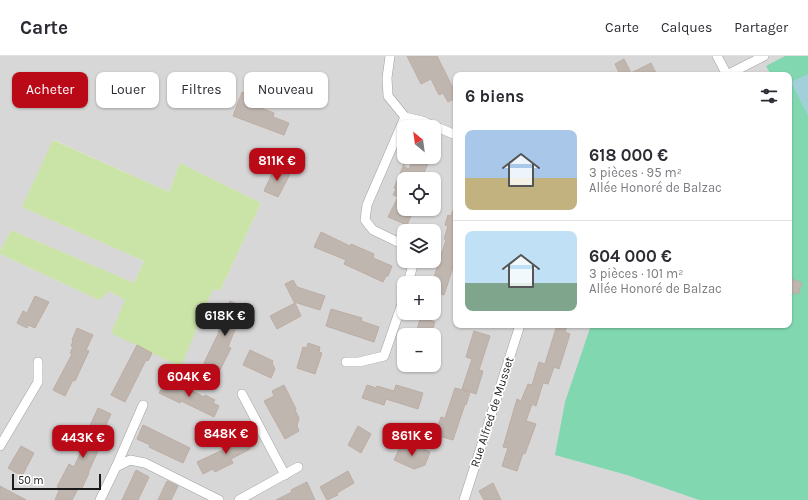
<!DOCTYPE html>
<html lang="fr">
<head>
<meta charset="utf-8">
<style>
  body { margin:0; font-family:Karla,sans-serif; background:#f2f2f3; color:#2b2b33; height:100vh; display:flex; flex-direction:column; font-size:15px; white-space:nowrap }
  * { box-sizing:border-box; margin:0 }
  p { font-size:13px; color:#7c7c81 }
  .icon { flex:none; width:22px; height:22px; fill:none; stroke:currentColor; stroke-width:2; stroke-linecap:round; stroke-linejoin:round }
  .map { position:relative; flex:1; overflow:hidden }
  .sheet { position:absolute; left:453px; top:16px; width:339px; height:256px; display:flex; flex-direction:column; background:#fff; border-radius:8px; box-shadow:0 1px 3px #0004 }
  .sheet>* { flex:none }
  .guide { position:absolute; left:12px; top:16px; width:380px; height:36px; display:flex; gap:8px }
  .needle { width:26px; rotate:331deg }
  .tools { position:absolute; left:397px; top:64px; display:grid; gap:8px }
  .tools a { display:grid; place-items:center; width:44px; height:44px; border-radius:8px; background:#fff; box-shadow:0 1px 3px #0004; font-size:20px }
  .scale { position:absolute; left:12px; bottom:10px; width:89px; box-sizing:border-box; padding-left:4px; border:2px solid #1a1a1a; border-top:0; font-size:11px; line-height:14px; white-space:nowrap; color:#1a1a1a; -webkit-text-stroke:3px #fff; paint-order:stroke }
  .price { position:absolute; translate:-50% -34px; padding:0 9px; border-radius:8px; background:#bb0a17; color:#fff; font-size:13px; line-height:26px; filter:drop-shadow(0 1px 2px #0008) }
  .price::after { content:''; position:absolute; left:50%; top:24px; width:12px; height:9px; margin-left:-6px; background:inherit; clip-path:polygon(0 0,100% 0,50% 100%) }
  .price.on { background:#222; color:#fff }
  ul { padding:0; list-style:none }
  li { display:flex; align-items:center; gap:12px; height:100px; padding:0 12px }
  li+li { border-top:1px solid #e1e1e2 }
  li span { display:grid; place-items:center; flex:none; width:112px; height:80px; border-radius:8px; color:#555 }
  li>.icon { margin-inline-start:auto }
  span .icon { width:48px; height:48px; fill:#fffc; stroke-width:1 }
  li b { font-size:17px }
  h2 { display:flex; justify-content:space-between; align-items:center; height:48px; padding:0 12px; font-size:17px }
  .chip { padding:0 14px; border-radius:8px; background:#fff; box-shadow:0 1px 3px #0004; font-size:14px; line-height:36px }
  .chip.on { background:#bb0a17; color:#fff }
  header { display:flex; align-items:center; gap:24px; box-sizing:border-box; height:56px; padding:0 20px; background:#fff; border-bottom:1px solid #e1e1e2 }
  header strong { font-size:19px }
  nav { display:flex; gap:22px; margin-inline-start:auto; font-size:14px }
  .map>svg:first-child { display:block }
</style>
</head>
<body>
<header>
<strong>Carte</strong>
<nav><a>Carte</a><a>Calques</a><a>Partager</a></nav>
</header>
<div class="map">
<svg width="808" height="444" viewBox="0 0 808 444">
  <rect width="100%" height="100%" fill="#ece7e0"/>
  <path fill="#d8d7d7" fill-rule="evenodd" d="M 0,0 L 808,0 L 808,444 L 0,444 L 0,198 L 99,244 L 109,235 L 126,244 L 111,277 L 213,233 L 220,235 L 261,147 L 180,107 L 169,136 L 54,84 L 22,151 L 144,205 L 134,227 L 11,174 L 0,195 ZM 456,19 L 789,19 L 789,269 L 456,269 ZM 404,71 L 434,71 L 434,101 L 404,101 ZM 404,123 L 434,123 L 434,153 L 404,153 ZM 404,175 L 434,175 L 434,205 L 404,205 ZM 404,227 L 434,227 L 434,257 L 404,257 ZM 404,279 L 434,279 L 434,309 L 404,309 Z"/>
  <path fill="#cae4a7" d="M 53,84 L 169,136 L 180,107 L 261,147 L 220,235 L 213,233 L 181,311 L 111,277 L 125,244 L 109,235 L 99,244 L 0,198 L 0,195 L 11,174 L 134,227 L 144,205 L 22,151 Z"/>
  <path fill="#81d8b0" d="M 785,0 L 808,0 L 808,444 L 699,444 L 627,419 L 555,399 L 565,346 L 591,269 L 789,269 L 789,19 L 771,19 L 766,10 Z"/>
  <path fill="#a2d0d8" d="M 808,18 L 808,60 L 791,26 Z"/>
  <g fill="#c0b6b0" stroke="#bcada3">
    <path d="M 407,0 L 437,0 L 453,32 L 456,30 L 456,42 L 448,46 L 443,37 L 439,39 L 431,23 L 421,28 Z"/>
    <path d="M 624,3 L 631,17 L 651,7 L 657,19 L 620,19 L 615,8 Z"/>
    <path d="M 242,36 L 254,40 L 251,48 L 274,57 L 273,61 L 289,67 L 284,79 L 233,60 Z"/>
    <path d="M 414,101 L 431,101 L 423,119 L 432,123 L 404,123 L 404,153 L 414,153 L 407,169 L 388,161 L 398,141 L 393,139 L 396,133 L 394,132 L 404,108 L 404,111 L 409,113 Z"/>
    <path d="M 275,111 L 290,118 L 278,141 L 264,135 Z"/>
    <path d="M 454,151 L 456,152 L 456,202 L 444,239 L 434,236 L 434,227 L 432,227 L 446,184 L 444,183 L 448,170 L 445,169 L 448,159 L 451,160 Z"/>
    <path d="M 321,176 L 350,190 L 351,188 L 374,198 L 373,202 L 392,210 L 388,220 L 386,220 L 383,226 L 344,208 L 346,204 L 314,191 Z"/>
    <path d="M 789,222 L 802,227 L 798,238 L 789,236 Z"/>
    <path d="M 293,224 L 297,231 L 325,240 L 320,254 L 294,246 L 285,228 Z"/>
    <path d="M 35,240 L 49,246 L 35,272 L 28,269 L 27,272 L 17,267 L 23,255 L 27,257 Z"/>
    <path d="M 230,245 L 244,251 L 228,291 L 231,292 L 220,314 L 204,307 L 219,276 L 218,276 Z"/>
    <path d="M 295,247 L 301,260 L 277,273 L 270,260 Z"/>
    <path d="M 331,253 L 362,262 L 361,265 L 379,271 L 374,286 L 326,270 Z"/>
    <path d="M 421,261 L 435,266 L 431,279 L 415,279 Z"/>
    <path d="M 557,269 L 567,269 L 565,276 L 570,278 L 559,313 L 554,311 L 548,328 L 543,327 L 536,350 L 532,348 L 526,365 L 536,368 L 525,398 L 523,397 L 517,415 L 502,410 L 508,392 L 503,391 L 517,343 L 521,345 L 528,328 L 532,329 L 539,306 L 545,308 Z"/>
    <path d="M 77,272 L 93,279 L 86,294 L 89,295 L 75,325 L 73,324 L 65,340 L 53,334 L 72,298 L 70,297 L 73,291 L 71,290 L 73,285 L 72,284 Z"/>
    <path d="M 474,275 L 490,280 L 479,314 L 483,315 L 476,338 L 462,333 L 472,303 L 466,301 Z"/>
    <path d="M 308,287 L 320,291 L 319,296 L 322,297 L 315,318 L 297,312 L 303,291 L 307,292 Z"/>
    <path d="M 137,289 L 152,297 L 148,305 L 146,304 L 125,346 L 111,339 Z"/>
    <path d="M 250,294 L 273,305 L 272,307 L 275,313 L 271,322 L 243,309 Z"/>
    <path d="M 172,324 L 204,341 L 205,339 L 215,344 L 213,347 L 219,350 L 214,361 L 181,345 L 180,347 L 159,337 L 166,325 L 170,327 Z"/>
    <path d="M 284,329 L 296,353 L 295,354 L 299,362 L 297,370 L 299,375 L 285,383 L 264,345 L 274,340 L 272,335 Z"/>
    <path d="M 367,329 L 376,332 L 377,330 L 394,335 L 396,329 L 423,337 L 418,353 L 386,343 L 384,349 L 362,342 Z"/>
    <path d="M 455,332 L 470,336 L 466,349 L 465,348 L 453,384 L 435,379 L 441,361 L 445,362 Z"/>
    <path d="M 98,352 L 111,358 L 98,387 L 101,388 L 88,417 L 89,417 L 81,434 L 78,433 L 72,444 L 55,444 L 60,432 L 57,431 L 69,408 L 74,411 L 90,376 L 88,374 Z"/>
    <path d="M 143,369 L 190,392 L 183,407 L 149,391 L 150,389 L 137,383 Z"/>
    <path d="M 358,370 L 371,378 L 361,397 L 348,389 Z"/>
    <path d="M 248,378 L 254,389 L 249,392 L 250,393 L 231,403 L 233,407 L 215,416 L 213,413 L 203,418 L 197,406 L 231,390 L 229,388 Z"/>
    <path d="M 401,389 L 414,395 L 416,390 L 430,396 L 425,409 L 414,413 L 394,404 Z"/>
    <path d="M 21,390 L 34,397 L 22,420 L 8,412 Z"/>
    <path d="M 136,414 L 149,421 L 138,444 L 122,444 Z"/>
    <path d="M 348,415 L 354,427 L 337,437 L 338,439 L 327,444 L 320,431 Z"/>
    <path d="M 167,425 L 178,430 L 171,444 L 158,444 Z"/>
    <path d="M 307,426 L 315,444 L 276,444 L 292,436 L 291,434 Z"/>
    <path d="M 493,427 L 501,444 L 484,444 L 479,435 Z"/>
    <path d="M 0,430 L 26,444 L 0,444 Z"/>
  </g>
  <g fill="none" stroke-linecap="round" stroke-linejoin="round">
    <defs>
      <g id="street">
        <path d="M 390,0 L 387,22 L 388,40 L 405,61"/>
        <path d="M 717,0 L 727,19"/>
        <path d="M 727,19 L 764,0"/>
        <path d="M 405,61 L 422,65 L 456,79"/>
        <path d="M 404,189 L 373,174 L 365,164 L 367,149 L 405,61"/>
        <path d="M 408,227 L 414,205"/>
        <path d="M 346,306 L 359,306 L 384,300 L 404,242"/>
        <path d="M 242,338 L 285,419"/>
        <path d="M 0,390 L 38,326 L 38,306"/>
        <path d="M 116,411 L 143,349"/>
        <path d="M 100,444 L 116,411 L 130,404 L 145,407 L 219,444"/>
        <path d="M 239,444 L 298,411"/>
        <path d="M 464,444 L 520,269"/>
      </g>
    </defs>
    <use href="#street" stroke="#a1a1a1" stroke-width="10"/>
    <use href="#street" stroke="#fff" stroke-width="9"/>
  </g>
  <g text-anchor="middle" stroke-width="3.5" stroke-linejoin="round" paint-order="stroke">
    <g font-size="12" fill="#1a1a1a" stroke="#fff">
      <text transform="translate(492 356) rotate(-72)" y="4">Rue Alfred de Musset</text>
    </g>
  </g>
</svg>
<div class="tools">
<a><svg class="needle" viewBox="-14 -14 28 28"><path d="M0-13l5 13h-10z" fill="#e53935"/><path d="M0 13l5-13h-10z" fill="#7c7c81"/></svg></a>
<a><svg class="icon" aria-label="locate" viewBox="0 0 24 24"><circle cx="12" cy="12" r="6"/><path d="M12 2v4M12 18v4M2 12h4M18 12h4"/></svg></a>
<a><svg class="icon" aria-label="layers" viewBox="0 0 24 24"><path d="M12 4l9 5-9 5-9-5zM3 14l9 5 9-5"/></svg></a>
<a>+</a>
<a>−</a>
</div>
<div class="scale">50 m</div>
<b class="price" style="left:277px;top:126px">811K €</b>
<b class="price on" style="left:225px;top:281px">618K €</b>
<b class="price" style="left:189px;top:342px">604K €</b>
<b class="price" style="left:226px;top:399px">848K €</b>
<b class="price" style="left:412px;top:401px">861K €</b>
<b class="price" style="left:83px;top:403px">443K €</b>
<div class="guide">
<a class="chip on">Acheter</a>
<a class="chip">Louer</a>
<a class="chip">Filtres</a>
<a class="chip">Nouveau</a>
</div>
<section class="sheet">
<h2>6 biens<svg class="icon" aria-label="filters" viewBox="0 0 24 24"><path d="M4 7h16M4 17h16"/><circle cx="9" cy="7" r="2"/><circle cx="15" cy="17" r="2"/></svg></h2>
<ul>
<li><span style="background:linear-gradient(#a9c7e8 60%,#c2b280 0)"><svg class="icon" aria-label="home" viewBox="0 0 24 24"><path d="M3 11l9-7 9 7M6 9v11h12V9"/></svg></span><div><b>618 000 €</b><p>3 pièces · 95 m²</p><p>Allée Honoré de Balzac</p></div></li>
<li><span style="background:linear-gradient(#bfe0f5 65%,#7fa58c 0)"><svg class="icon" aria-label="home" viewBox="0 0 24 24"><path d="M3 11l9-7 9 7M6 9v11h12V9"/></svg></span><div><b>604 000 €</b><p>3 pièces · 101 m²</p><p>Allée Honoré de Balzac</p></div></li>
</ul>
</section>
</div>
</body>
</html>
